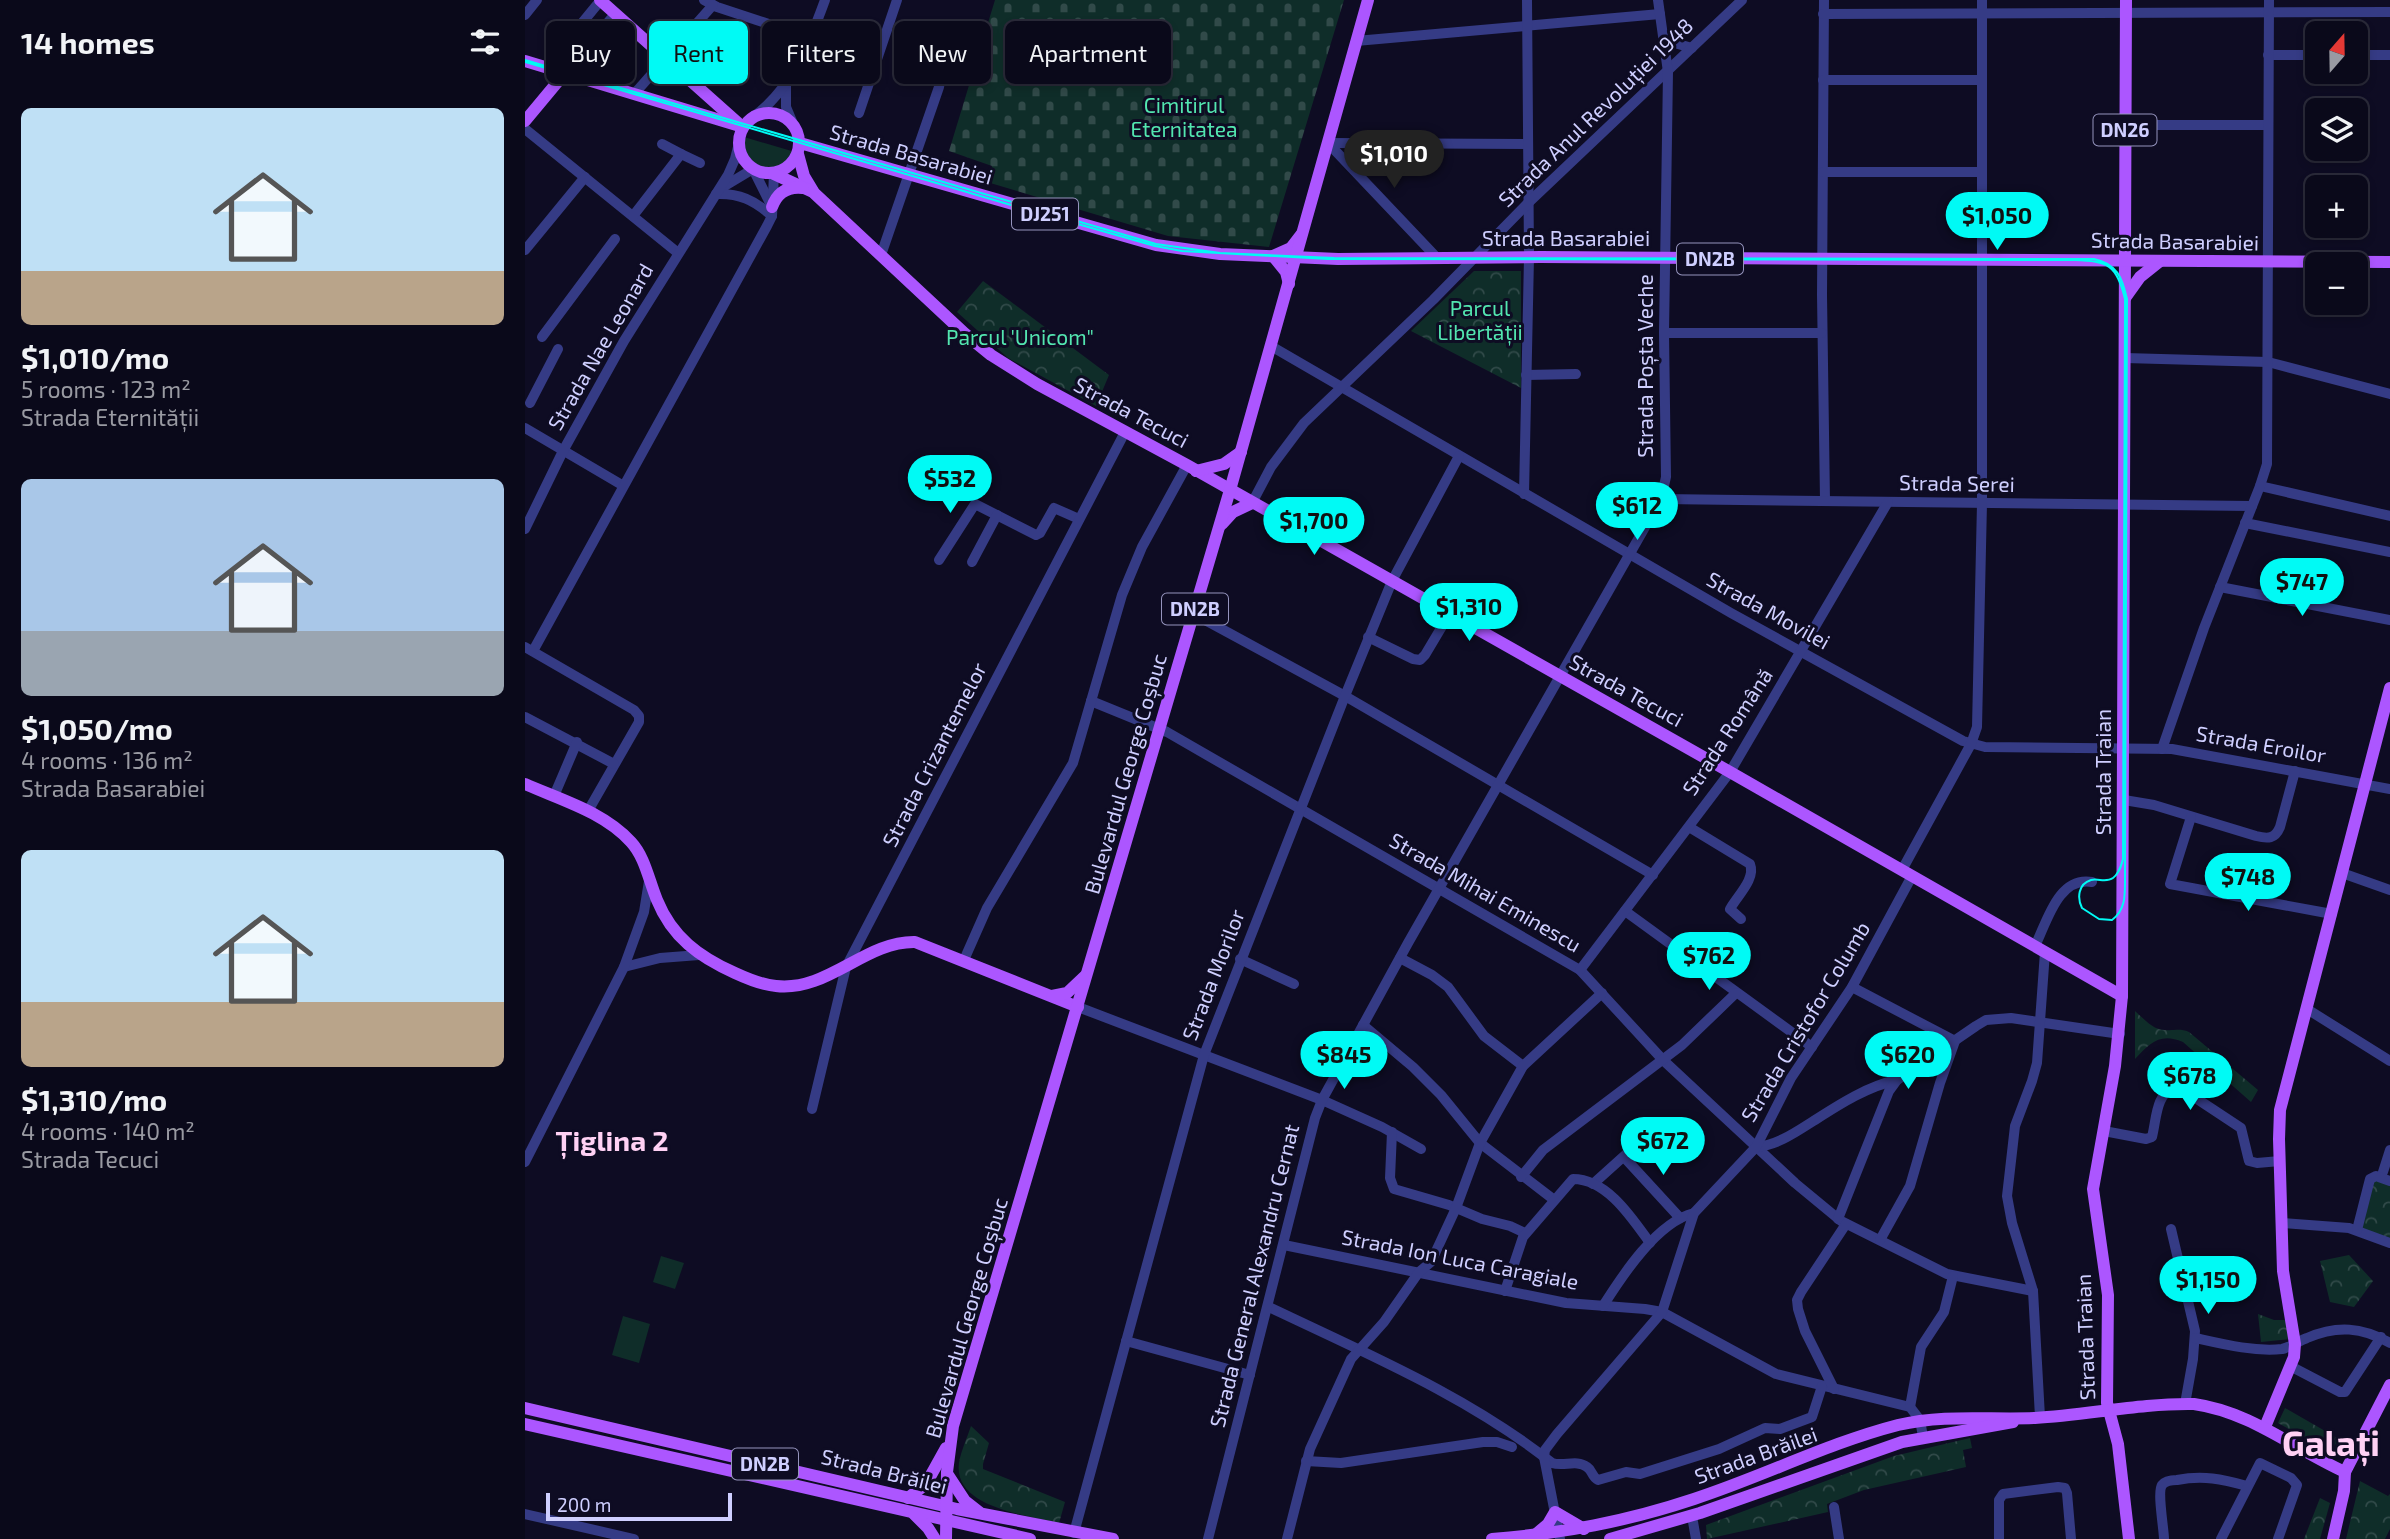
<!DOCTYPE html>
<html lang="en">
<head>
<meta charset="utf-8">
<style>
  body { margin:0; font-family:"Exo 2",sans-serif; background:#181727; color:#f1f3f6; height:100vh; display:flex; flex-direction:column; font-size:26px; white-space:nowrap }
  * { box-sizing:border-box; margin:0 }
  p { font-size:23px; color:#999aa2 }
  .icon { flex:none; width:38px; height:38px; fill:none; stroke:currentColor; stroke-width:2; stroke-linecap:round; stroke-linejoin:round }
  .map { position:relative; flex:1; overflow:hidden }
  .side { display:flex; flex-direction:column; background:#0a091a; width:525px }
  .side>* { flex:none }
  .hud { position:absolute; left:21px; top:21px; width:665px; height:63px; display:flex; gap:14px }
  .needle { width:46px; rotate:20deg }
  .fabs { position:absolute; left:1780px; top:21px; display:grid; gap:14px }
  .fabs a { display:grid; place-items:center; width:63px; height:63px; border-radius:10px; background:#0a091a; box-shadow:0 4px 10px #0003,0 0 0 2px #2a2a39; font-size:35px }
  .scale { position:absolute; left:21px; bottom:18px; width:186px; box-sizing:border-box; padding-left:7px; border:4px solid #cfcfff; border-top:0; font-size:19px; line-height:24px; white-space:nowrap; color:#cfcfff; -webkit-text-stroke:5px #0e0c23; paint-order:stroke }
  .price { position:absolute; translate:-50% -60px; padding:0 16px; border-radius:24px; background:#00faf5; color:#111; font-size:23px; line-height:46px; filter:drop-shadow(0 2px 4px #0008) }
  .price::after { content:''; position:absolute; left:50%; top:42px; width:21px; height:16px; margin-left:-10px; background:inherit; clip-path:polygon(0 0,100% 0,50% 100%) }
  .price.active { background:#222; color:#fff }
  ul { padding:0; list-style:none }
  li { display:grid; align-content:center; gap:14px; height:371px; padding:0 21px }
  li span { display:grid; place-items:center; height:217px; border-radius:10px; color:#555 }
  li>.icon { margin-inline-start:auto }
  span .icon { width:126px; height:126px; fill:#fffc; stroke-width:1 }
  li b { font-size:30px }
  h2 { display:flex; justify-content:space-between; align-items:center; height:84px; padding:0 21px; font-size:30px }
  .pill { padding:0 24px; border-radius:10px; background:#0a091a; box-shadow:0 4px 10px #0003,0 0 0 2px #2a2a39; font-size:24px; line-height:63px }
  .pill.active { background:#00faf5; color:#111 }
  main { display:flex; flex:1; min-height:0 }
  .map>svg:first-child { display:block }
</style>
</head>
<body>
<main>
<section class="side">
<h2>14 homes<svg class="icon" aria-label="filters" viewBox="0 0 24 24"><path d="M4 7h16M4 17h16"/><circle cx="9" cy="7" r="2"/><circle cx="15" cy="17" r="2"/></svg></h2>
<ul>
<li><span style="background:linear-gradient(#bfe0f5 75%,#b9a48a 0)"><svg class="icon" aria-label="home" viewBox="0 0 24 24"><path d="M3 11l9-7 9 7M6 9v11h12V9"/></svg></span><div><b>$1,010/mo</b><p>5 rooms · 123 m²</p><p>Strada Eternității</p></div></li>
<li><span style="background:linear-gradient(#a9c7e8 70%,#9aa5b1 0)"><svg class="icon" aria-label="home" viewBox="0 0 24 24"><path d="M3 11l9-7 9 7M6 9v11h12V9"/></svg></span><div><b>$1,050/mo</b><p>4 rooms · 136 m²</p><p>Strada Basarabiei</p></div></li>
<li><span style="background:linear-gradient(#bfe0f5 70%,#b9a48a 0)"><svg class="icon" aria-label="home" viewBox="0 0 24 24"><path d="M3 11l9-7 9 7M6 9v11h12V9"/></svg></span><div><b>$1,310/mo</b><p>4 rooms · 140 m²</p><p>Strada Tecuci</p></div></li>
</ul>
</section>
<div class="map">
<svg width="1865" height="1539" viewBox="0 0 1865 1539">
  <defs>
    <pattern id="cemetery-stones" width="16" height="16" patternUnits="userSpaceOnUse" patternTransform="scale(1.75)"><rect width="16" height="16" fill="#0f2d29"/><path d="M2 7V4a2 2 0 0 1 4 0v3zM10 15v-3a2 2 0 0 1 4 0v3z" fill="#314a49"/></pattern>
    <pattern id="park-crowns" width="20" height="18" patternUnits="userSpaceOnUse" patternTransform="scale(1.75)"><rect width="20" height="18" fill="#0f2d29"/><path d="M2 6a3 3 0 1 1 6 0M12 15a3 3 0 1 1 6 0" fill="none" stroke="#314a49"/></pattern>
  </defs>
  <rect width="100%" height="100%" fill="#0e0c23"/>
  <g fill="#0f2d29">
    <path d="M 219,137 L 270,152 L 258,167 C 236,174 216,161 219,137 Z"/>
    <path d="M 136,1256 L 159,1263 L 150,1289 L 128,1282 Z"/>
    <path d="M 98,1316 L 125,1324 L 114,1363 L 87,1355 Z"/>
  </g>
  <path fill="url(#cemetery-stones)" d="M 470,0 L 819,0 L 744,247 L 643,236 L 462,182 L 467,166 L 424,151 Z"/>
  <g fill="url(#park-crowns)">
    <path d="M 949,271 L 996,271 L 996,388 L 886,331 Z"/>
    <path d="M 458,281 L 584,375 L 571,406 L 483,358 L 432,312 Z"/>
    <path d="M 1610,1011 C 1619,1019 1628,1030 1640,1030 C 1650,1031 1654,1028 1664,1032 L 1733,1090 L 1726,1102 L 1658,1042 C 1635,1032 1625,1043 1610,1059 Z"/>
    <path d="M 1846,1179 L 1865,1183 L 1865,1241 L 1834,1229 Z"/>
    <path d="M 1824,1255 L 1848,1281 L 1829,1307 L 1805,1302 L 1795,1261 Z"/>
    <path d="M 1733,1314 L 1749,1320 L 1761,1320 L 1765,1339 L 1736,1342 Z"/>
    <path d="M 1760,1408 L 1814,1439 L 1805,1452 L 1753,1423 Z"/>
    <path d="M 446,1426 L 464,1443 L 458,1464 L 458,1469 L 540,1502 L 534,1523 C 503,1515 428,1508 434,1463 C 436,1451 442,1438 446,1426 Z"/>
    <path d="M 1445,1438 L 1447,1448 L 1438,1450 L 1441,1467 L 1339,1490 L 1302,1504 L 1303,1512 L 1182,1539 L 1181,1525 L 1369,1456 Z"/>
    <path d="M 1835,1481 L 1863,1496 L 1865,1494 L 1865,1529 L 1860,1539 L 1821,1539 Z"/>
    <path d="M 1795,1498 L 1805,1503 L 1795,1539 L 1779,1539 Z"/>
  </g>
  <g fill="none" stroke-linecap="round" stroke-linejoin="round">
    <g stroke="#353b85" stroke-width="10">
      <path d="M 179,0 L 192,7 L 286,38"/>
      <path d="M 1299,0 L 1297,295 L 1300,501"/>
      <path d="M 1298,14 L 1865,12"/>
      <path d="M 0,15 L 12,0"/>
      <path d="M 1139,40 L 1167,48"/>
      <path d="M 831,41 L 1135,14"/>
      <path d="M 1743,55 L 1792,55"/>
      <path d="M 1830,55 L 1865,55"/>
      <path d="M 21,67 L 75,1"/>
      <path d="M 40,73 L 90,14"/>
      <path d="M 1298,80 L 1457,80"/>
      <path d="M 261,86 L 261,107 L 269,126"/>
      <path d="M 110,93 L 188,5"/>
      <path d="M 334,113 L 372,0"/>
      <path d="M 228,117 C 267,89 284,44 300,0"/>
      <path d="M 1600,125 L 1743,125"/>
      <path d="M 0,129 L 153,253"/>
      <path d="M 803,143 L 1002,144"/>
      <path d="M 803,143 L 913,259"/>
      <path d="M 137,144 L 156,154"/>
      <path d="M 1298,172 L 1457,172"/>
      <path d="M 198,187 L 228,169 L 246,205"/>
      <path d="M 191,194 C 214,193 229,200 247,216"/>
      <path d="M 108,216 L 156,154 L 175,163"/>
      <path d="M 0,250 L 60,177"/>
      <path d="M 356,255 L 414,87 L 415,82 L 411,74 L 396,69"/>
      <path d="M 1139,333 L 1297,333"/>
      <path d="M 17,337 L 90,239"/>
      <path d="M 746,346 L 1206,613 L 1438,741 L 1460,747 L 1647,749 L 1865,789"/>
      <path d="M 1600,358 L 1743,362 L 1865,394"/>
      <path d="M 1001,375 L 1051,374"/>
      <path d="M 5,403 L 33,349"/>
      <path d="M 0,428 L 97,485"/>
      <path d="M 1735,486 L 1865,516"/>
      <path d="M 999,494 L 1004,257 L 1002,0"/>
      <path d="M 1136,499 L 1727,506"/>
      <path d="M 727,503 L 746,467 L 779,423 L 908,300 L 1003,203 L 1217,0"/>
      <path d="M 1720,523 L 1865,552"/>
      <path d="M 0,529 L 38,451 L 99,341 L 203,175 L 210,159 L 214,143"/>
      <path d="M 414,560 L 450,504 L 511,535 L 515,533 L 529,508 L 554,519"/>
      <path d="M 447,562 L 472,515"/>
      <path d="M 1695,587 L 1865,620"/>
      <path d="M 669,614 L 820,696 L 1128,875"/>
      <path d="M 843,637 L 888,659 L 895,660 L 900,655 L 925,613"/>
      <path d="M 0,647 L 109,710 L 114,716 L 114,722 L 63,811"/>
      <path d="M 8,651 L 242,226 L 247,216 L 249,174"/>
      <path d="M 566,701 L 642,732 L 1055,970 L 1138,1060 L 1270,1183 L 1316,1221 L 1422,1274 L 1508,1291"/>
      <path d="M 0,717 L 89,764"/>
      <path d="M 1637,749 L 1679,628 L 1735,486 L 1742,464 L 1744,0"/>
      <path d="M 29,796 L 52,742"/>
      <path d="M 1599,800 L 1629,805 L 1731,836 C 1743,839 1750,839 1755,827 L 1770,771"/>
      <path d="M 1666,817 L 1645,884 L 1807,914"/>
      <path d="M 1164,827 L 1225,864 C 1231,879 1212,896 1205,909 L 1216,919"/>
      <path d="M 1377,870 L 1446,744 L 1452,727 L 1457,503 L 1457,0"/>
      <path d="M 1817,873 L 1865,890"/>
      <path d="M 1100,911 L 1287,1047"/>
      <path d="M 1510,946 C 1522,922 1533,876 1567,882"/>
      <path d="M 875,958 L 907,975 L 923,987 L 959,1036 L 998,1066"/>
      <path d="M 715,959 L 769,984"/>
      <path d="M 439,960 L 462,908 L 548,763 L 597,595 L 617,547 L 662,465"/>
      <path d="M 99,967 L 135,958 L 174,955"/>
      <path d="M 1055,970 L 1205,772 L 1363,502"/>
      <path d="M 1327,987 L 1430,1041 L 1415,1083 L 1385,1186 L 1355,1240"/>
      <path d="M 553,1007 L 797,1100 L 857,1127 L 896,1149"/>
      <path d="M 1782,1009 L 1865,1061"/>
      <path d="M 838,1025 L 888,1067 L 916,1095 L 955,1143 L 1028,1199"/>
      <path d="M 287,1109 L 321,967 L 600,432"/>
      <path d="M 1579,1131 L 1621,1139 L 1627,1137 C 1632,1117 1630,1095 1651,1085 L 1716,1128 L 1724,1161 L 1732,1163 L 1755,1161"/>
      <path d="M 867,1132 L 865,1178 L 869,1189 L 924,1205 L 957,1219 L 985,1226 L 1000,1233"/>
      <path d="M 1231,1147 C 1253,1145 1271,1132 1290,1120 C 1315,1104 1343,1086 1372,1080"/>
      <path d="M 1099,1157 L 1155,1218"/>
      <path d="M 0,1162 L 99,967 L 119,912 L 124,881"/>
      <path d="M 1858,1172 L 1865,1150"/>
      <path d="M 996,1177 L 1018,1150 L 1157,1045 L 1211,993"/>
      <path d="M 1068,1184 L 1108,1148"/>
      <path d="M 1313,1219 L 1364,1091 L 1372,1080 L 1451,1026 L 1461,1020 L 1486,1018 L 1595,1034"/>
      <path d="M 1757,1223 L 1824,1228 L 1865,1243"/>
      <path d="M 1646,1229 L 1670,1331 L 1668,1359 L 1660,1404"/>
      <path d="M 1832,1230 L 1845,1179 L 1851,1176 L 1865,1181"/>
      <path d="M 759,1245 L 1041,1303 L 1120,1309 L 1137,1312 L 1251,1374 L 1385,1407 L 1395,1420 L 1398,1437"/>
      <path d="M 980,1291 L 998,1237 L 1048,1179 C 1082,1179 1107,1218 1125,1243"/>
      <path d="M 1078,1306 C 1097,1276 1132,1222 1169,1213"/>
      <path d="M 744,1307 C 840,1353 943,1396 1027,1463 C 1039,1467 1051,1459 1062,1467 C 1068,1471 1066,1476 1073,1480 L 1101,1472 L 1115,1474 L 1194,1449 L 1240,1428 L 1255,1429 L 1287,1417 L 1297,1386"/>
      <path d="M 1670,1338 C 1697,1344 1729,1352 1757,1349 C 1766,1347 1774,1341 1782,1338 C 1812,1325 1837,1327 1865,1343"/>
      <path d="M 601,1341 L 725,1375"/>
      <path d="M 1767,1367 L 1815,1392 L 1820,1392 L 1856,1337"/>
      <path d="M 1309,1389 L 1280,1331 L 1273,1309 L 1272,1300 L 1276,1292 L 1321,1224"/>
      <path d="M 1385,1407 L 1396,1347 L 1419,1312 L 1428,1276"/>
      <path d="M 1515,1417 L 1508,1291 L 1487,1223 L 1482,1196 L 1490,1126 L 1507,1081 L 1512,1063 L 1520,952"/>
      <path d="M 781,1461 L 816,1463 L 958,1442 L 972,1442 L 987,1447"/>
      <path d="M 1309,1507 L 1314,1539"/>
      <path d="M 0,1514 L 109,1539"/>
      <path d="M 1167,1516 L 1171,1539"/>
      <path d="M 549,1533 L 679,1055 L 820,696 L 867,581 L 934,456"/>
      <path d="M 683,1539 L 790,1118 L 797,1100 L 883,943 L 1136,499 L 1141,477 L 1139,333 L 1143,72 L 1133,0"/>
      <path d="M 762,1539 L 785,1449 L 826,1359 L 859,1322 L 894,1272 L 906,1262 L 931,1208 L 955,1143 L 998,1066 L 1077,993"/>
      <path d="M 1035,1539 L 1019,1457 L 1020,1450 L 1032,1434 L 1137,1312 L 1169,1213 L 1231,1147 L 1266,1078 L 1327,987 L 1387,876"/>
      <path d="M 1474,1539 L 1474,1500 L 1478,1494 L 1533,1487 L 1540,1488 L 1542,1493 L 1546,1539"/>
      <path d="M 1639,1539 C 1639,1529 1632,1492 1637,1485 C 1640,1481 1648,1480 1652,1480 C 1678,1475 1697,1479 1722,1486"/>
      <path d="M 1696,1539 L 1735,1463 L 1766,1478 L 1772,1485 L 1753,1539"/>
    </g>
    <g stroke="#ac56ff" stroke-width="12">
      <path d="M 75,0 L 213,123"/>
      <path d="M 1601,0 L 1597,996 L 1590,1066 L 1568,1189 L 1583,1295 L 1582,1403 L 1593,1444 L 1604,1539"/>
      <path d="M 0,61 L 218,127"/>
      <circle cx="244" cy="143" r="30"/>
      <path d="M 0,121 L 40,73"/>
      <path d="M 275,143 L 631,245 L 695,254 L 813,259 L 1015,257 L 1865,262"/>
      <path d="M 273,154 L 279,176 L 288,191"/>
      <path d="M 249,174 L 288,192 L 439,333 L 466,355 L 512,384 L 662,465 L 1205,772 L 1597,996"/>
      <path d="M 247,207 C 252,193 262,186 278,188"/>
      <path d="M 764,284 L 761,272 L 748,256 L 766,248 L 776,235"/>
      <path d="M 1600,298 L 1615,277 L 1635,261"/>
      <path d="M 671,471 L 699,464 L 716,452"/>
      <path d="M 697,524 L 708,512 L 727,503"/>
      <path d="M 0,784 C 36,800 79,812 106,842 C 120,857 124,881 132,900 C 147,937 174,957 210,973 C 223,979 237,985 251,986 C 303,992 340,941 390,942 L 553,1007"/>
      <path d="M 527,996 L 542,993 L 560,976"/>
      <path d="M 0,1408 L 432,1509 L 588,1539"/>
      <path d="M 0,1424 L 505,1539"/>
      <path d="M 1740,1427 L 1769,1357 L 1770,1344 L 1758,1271 L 1754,1139 L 1755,1110 L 1865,688"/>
      <path d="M 423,1475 L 440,1501 L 454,1512"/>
      <path d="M 383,1498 L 401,1484 L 421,1448"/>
      <path d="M 389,1514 L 403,1528 L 410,1539"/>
      <path d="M 1010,1535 L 1023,1524 L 1030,1512 L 1059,1529"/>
      <path d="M 421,1539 L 422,1472 L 428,1426 L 705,490 L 843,0"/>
      <path d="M 967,1539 C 1039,1533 1100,1522 1169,1499 C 1237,1477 1303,1443 1373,1425 C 1419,1414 1464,1420 1510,1418 C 1563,1415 1616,1403 1669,1404 C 1726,1412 1769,1449 1820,1472"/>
      <path d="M 1085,1539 L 1175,1513 L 1377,1442 L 1488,1422"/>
      <path d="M 1808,1539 L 1819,1491 L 1820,1472 L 1865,1385"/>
    </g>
    <path stroke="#00faf5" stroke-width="2" d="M 0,60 L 631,244 L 695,253 L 809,258 L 1569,259 C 1592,264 1597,277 1602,299 L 1600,878 C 1600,894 1601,910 1587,920 L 1574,919 L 1557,908 C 1552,898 1553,884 1566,880 C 1573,878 1581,883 1588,878 C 1594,874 1596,866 1598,859 L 1600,299 C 1592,265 1583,261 1550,260 L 803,259 L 657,251 L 630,246 L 486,205 L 0,62"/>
  </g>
  <g text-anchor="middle" stroke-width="6" stroke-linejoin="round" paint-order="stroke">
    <g fill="#0e0c23" stroke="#9594bd" stroke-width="2">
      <rect x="1568.5" y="114.5" width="63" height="31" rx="5"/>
      <rect x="487" y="198.5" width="66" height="31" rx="5"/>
      <rect x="1152" y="243.5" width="66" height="31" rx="5"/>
      <rect x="637" y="593.5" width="66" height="31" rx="5"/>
      <rect x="207" y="1448.5" width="66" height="31" rx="5"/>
    </g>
    <g font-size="19" font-weight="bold" fill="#cfcfff">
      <text x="1600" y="137">DN26</text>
      <text x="520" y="221">DJ251</text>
      <text x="1185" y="266">DN2B</text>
      <text x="670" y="616">DN2B</text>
      <text x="240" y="1471">DN2B</text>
    </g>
    <g font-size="21" fill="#53e6b0" stroke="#0e0c23">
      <text x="659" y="113">Cimitirul<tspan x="659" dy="24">Eternitatea</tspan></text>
      <text x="955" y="316">Parcul<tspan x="955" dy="24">Libertății</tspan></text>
      <text x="495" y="345">Parcul 'Unicom"</text>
    </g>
    <g font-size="21" fill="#cfcfff" stroke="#0e0c23">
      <text transform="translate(1071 113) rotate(-44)" y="7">Strada Anul Revoluției 1948</text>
      <text transform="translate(386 155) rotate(16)" y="7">Strada Basarabiei</text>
      <text x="1041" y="246">Strada Basarabiei</text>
      <text transform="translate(1650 242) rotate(1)" y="7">Strada Basarabiei</text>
      <text transform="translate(76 347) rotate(-60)" y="7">Strada Nae Leonard</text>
      <text transform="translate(1121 366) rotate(-90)" y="7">Strada Poșta Veche</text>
      <text transform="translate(606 413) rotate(28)" y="7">Strada Tecuci</text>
      <text transform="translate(1432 484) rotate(1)" y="7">Strada Serei</text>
      <text transform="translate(1243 611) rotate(29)" y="7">Strada Movilei</text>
      <text transform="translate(1101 691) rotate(29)" y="7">Strada Tecuci</text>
      <text transform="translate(1203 732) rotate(-57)" y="7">Strada Română</text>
      <text transform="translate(1736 745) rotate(10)" y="7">Strada Eroilor</text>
      <text transform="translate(410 755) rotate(-63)" y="7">Strada Crizantemelor</text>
      <text transform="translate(1579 772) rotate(-90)" y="7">Strada Traian</text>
      <text transform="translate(601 774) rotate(-74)" y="7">Bulevardul George Coșbuc</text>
      <text transform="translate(960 893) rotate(30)" y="7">Strada Mihai Eminescu</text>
      <text transform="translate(689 975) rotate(-69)" y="7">Strada Morilor</text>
      <text transform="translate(1281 1022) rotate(-59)" y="7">Strada Cristofor Columb</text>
      <text transform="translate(935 1260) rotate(11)" y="7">Strada Ion Luca Caragiale</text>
      <text transform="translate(730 1276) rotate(-76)" y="7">Strada General Alexandru Cernat</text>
      <text transform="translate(442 1318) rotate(-74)" y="7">Bulevardul George Coșbuc</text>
      <text transform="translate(1561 1337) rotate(-92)" y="7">Strada Traian</text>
      <text transform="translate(1231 1456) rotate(-20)" y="7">Strada Brăilei</text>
      <text transform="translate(359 1472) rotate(14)" y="7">Strada Brăilei</text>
    </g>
    <g font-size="28" font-weight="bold" fill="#ffd1f4" stroke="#0e0c23">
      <text x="87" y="1151">Țiglina 2</text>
    </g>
    <g font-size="35" font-weight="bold" fill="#ffd1f4" stroke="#0e0c23">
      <text x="1806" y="1456">Galați</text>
    </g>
  </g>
</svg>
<div class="fabs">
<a><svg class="needle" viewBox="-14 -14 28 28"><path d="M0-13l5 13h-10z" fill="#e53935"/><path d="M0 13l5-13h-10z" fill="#999aa2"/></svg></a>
<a><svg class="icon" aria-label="layers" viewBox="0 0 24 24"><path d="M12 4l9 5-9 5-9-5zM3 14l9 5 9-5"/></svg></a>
<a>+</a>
<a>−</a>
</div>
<div class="scale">200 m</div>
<b class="price active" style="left:869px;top:190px">$1,010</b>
<b class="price" style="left:1472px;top:252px">$1,050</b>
<b class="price" style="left:425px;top:515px">$532</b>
<b class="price" style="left:1112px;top:542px">$612</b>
<b class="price" style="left:789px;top:557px">$1,700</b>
<b class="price" style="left:1777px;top:618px">$747</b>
<b class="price" style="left:944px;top:643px">$1,310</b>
<b class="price" style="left:1723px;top:913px">$748</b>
<b class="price" style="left:1184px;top:992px">$762</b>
<b class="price" style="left:819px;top:1091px">$845</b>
<b class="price" style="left:1383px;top:1091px">$620</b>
<b class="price" style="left:1665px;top:1112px">$678</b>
<b class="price" style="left:1138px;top:1177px">$672</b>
<b class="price" style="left:1683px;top:1316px">$1,150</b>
<div class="hud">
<a class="pill">Buy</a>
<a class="pill active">Rent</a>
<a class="pill">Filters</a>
<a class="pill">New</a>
<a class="pill">Apartment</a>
</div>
</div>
</main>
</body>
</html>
